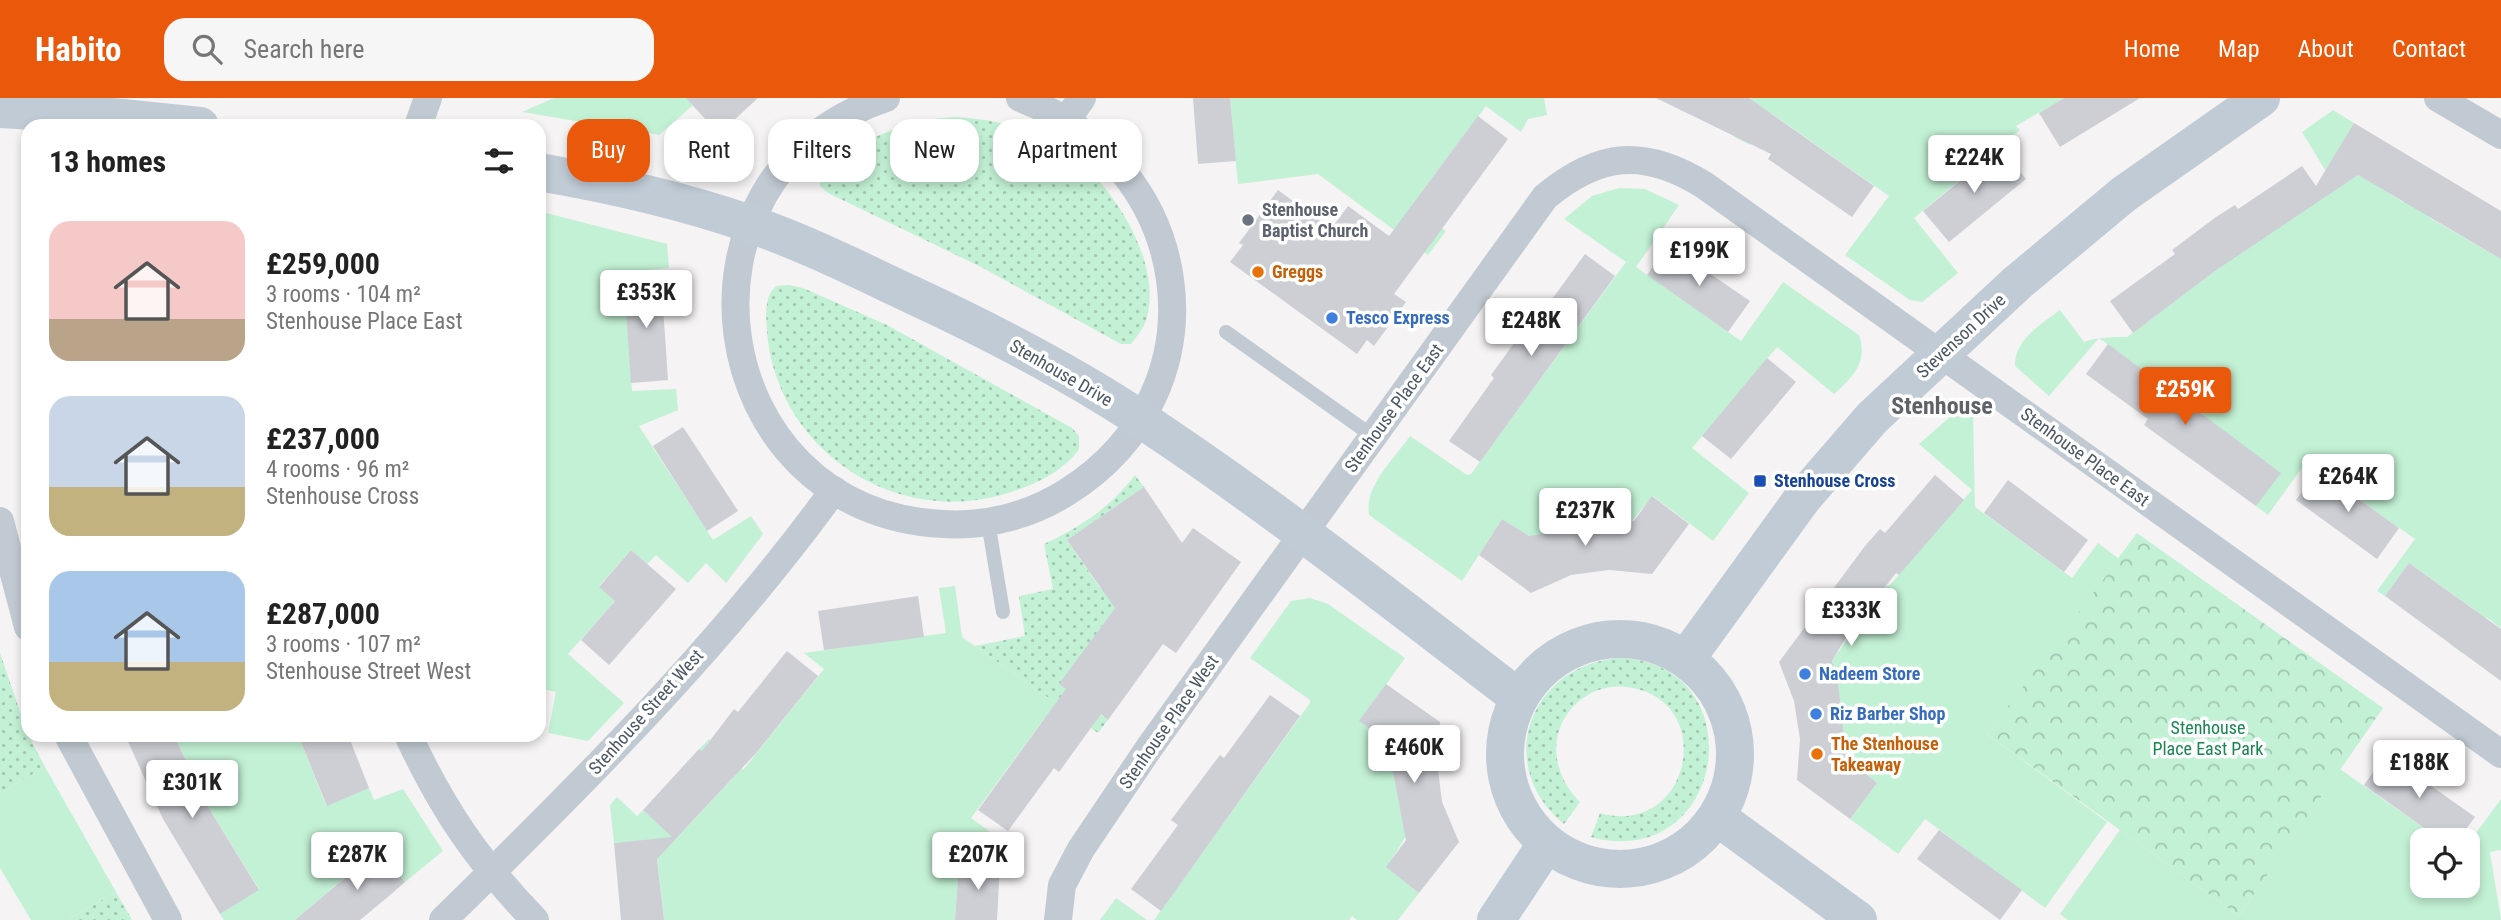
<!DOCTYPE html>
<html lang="en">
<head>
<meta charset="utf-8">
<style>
  body { margin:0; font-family:"Roboto Condensed",sans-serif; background:#f6f6f6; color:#222; height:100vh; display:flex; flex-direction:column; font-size:26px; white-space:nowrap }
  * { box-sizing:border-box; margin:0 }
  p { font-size:23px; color:#767676 }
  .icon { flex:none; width:38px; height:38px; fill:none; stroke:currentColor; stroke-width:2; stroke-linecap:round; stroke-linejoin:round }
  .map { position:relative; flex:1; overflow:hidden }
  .sheet { position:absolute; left:21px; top:21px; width:525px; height:623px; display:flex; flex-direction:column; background:#fff; border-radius:21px; box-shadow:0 4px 10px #0003 }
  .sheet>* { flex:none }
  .top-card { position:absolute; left:567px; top:21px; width:665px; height:63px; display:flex; gap:14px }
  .fabs { position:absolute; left:2410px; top:730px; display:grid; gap:14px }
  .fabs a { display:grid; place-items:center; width:70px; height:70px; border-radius:14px; background:#fff; box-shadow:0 4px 10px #0003; font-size:35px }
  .price { position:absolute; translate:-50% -60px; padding:0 16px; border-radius:7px; background:#fff; color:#222; font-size:23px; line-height:46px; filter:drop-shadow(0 2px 4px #0008) }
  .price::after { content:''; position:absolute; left:50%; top:42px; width:21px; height:16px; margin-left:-10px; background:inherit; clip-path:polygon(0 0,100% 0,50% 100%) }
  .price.current { background:#ea580c; color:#fff }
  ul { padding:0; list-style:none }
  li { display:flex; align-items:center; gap:21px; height:175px; padding:0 28px }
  li span { display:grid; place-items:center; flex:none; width:196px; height:140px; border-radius:21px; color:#555 }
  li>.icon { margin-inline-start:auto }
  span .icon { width:84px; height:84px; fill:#fffc; stroke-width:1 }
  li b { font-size:30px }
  h2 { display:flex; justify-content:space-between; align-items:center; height:84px; padding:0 28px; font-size:30px }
  .tag { padding:0 24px; border-radius:21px; background:#fff; box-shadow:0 4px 10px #0003; font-size:24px; line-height:63px }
  .tag.current { background:#ea580c; color:#fff }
  header { display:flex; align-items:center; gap:42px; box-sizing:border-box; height:98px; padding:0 35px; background:#ea580c; color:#fff }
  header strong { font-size:33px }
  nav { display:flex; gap:38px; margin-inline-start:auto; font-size:24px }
  .search { width:490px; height:63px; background:#f6f6f6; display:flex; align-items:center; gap:18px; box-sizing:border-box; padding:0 24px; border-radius:21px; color:#767676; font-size:26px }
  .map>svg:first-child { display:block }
</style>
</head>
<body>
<header>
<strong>Habito</strong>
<div class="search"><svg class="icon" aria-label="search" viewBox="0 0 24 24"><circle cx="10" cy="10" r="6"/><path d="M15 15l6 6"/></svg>Search here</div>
<nav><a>Home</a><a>Map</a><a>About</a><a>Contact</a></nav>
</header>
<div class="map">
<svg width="2501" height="822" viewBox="0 0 2501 822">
  <defs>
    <pattern id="grass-dots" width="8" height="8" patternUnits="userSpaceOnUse" patternTransform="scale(1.75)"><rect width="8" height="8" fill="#c3f1d5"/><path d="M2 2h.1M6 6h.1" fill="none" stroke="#a0c6b0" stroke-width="1.8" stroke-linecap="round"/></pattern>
    <pattern id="park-crowns" width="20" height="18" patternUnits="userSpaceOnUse" patternTransform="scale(1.75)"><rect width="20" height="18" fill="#c3f1d5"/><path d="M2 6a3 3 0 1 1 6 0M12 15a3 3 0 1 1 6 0" fill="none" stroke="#a0c6b0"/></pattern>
  </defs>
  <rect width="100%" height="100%" fill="#f5f3f3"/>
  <g fill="url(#grass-dots)">
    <path d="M 955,19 C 994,21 1033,30 1066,53 C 1111,84 1162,162 1147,219 C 1145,229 1137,238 1131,246 L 1121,246 L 981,169 L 828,95 L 820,88 L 820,76 L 825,72 C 864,40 904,22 955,19 Z"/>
    <path d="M 789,187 L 803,190 L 887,227 L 1072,330 L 1079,338 L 1079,351 C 1063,374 1034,387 1008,395 C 895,431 776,351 767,233 C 766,219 764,198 776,188 Z"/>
    <path d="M 1135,377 L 1144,389 L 1067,442 L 1100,490 L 1131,469 L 1130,489 L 1060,586 L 1108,622 L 1098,635 L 975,548 L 1025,538 L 1019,498 L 1053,491 L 1044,446 C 1079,430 1111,409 1135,377 Z"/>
    <path d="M 0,555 L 28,637 L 45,669 L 0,696 Z"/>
    <path d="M 1622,560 C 1758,569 1725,775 1591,739 L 1600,715 C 1692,741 1719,599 1626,589 C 1608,587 1590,593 1577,605 C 1546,633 1552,677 1580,704 L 1564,726 C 1491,666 1532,564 1622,560 Z"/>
    <path d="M 116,794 L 132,822 L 67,822 Z"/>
  </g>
  <path fill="url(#park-crowns)" d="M 2137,435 L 2383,610 L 2239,818 L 1987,636 Z"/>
  <g fill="#c3f1d5">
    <path d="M 554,0 L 701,0 L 659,37 L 522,14 Z"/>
    <path d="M 1230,0 L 1544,0 L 1547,17 L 1528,21 L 1521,34 L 1486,8 L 1412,107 L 1446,133 L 1428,157 L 1318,76 L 1238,86 Z"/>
    <path d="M 1751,0 L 2064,0 L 2016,28 L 2020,32 L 1914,120 L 1958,175 L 1922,204 L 1910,202 L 1845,157 L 1889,98 L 1771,15 L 1750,47 L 1733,38 Z"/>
    <path d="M 2333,12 L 2354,25 L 2333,61 L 2403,104 L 2425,68 L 2451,83 L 2430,120 L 2501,161 L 2501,530 L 2486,519 L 2462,555 L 2451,547 L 2475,512 L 2409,465 L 2385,498 L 2377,493 L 2415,441 L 2306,364 L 2268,417 L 2256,408 L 2280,374 L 2213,326 L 2189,360 L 2176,350 L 2203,316 L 2099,240 L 2049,298 L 2015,268 C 2014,242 2041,226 2060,212 L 2084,244 C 2098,239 2112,239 2127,239 L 2227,164 L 2336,90 L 2302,34 Z"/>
    <path d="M 1619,90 L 1645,91 L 1679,107 L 1636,169 L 1741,243 L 1783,184 L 1859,237 C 1868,265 1853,279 1834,296 L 1777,249 L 1692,350 L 1749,395 L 1713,443 L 1653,398 L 1630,425 L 1532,440 L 1502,421 L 1462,483 L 1369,417 C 1364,388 1394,361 1410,338 L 1467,377 L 1471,376 L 1626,164 L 1564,121 L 1592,98 Z"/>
    <path d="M 546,115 L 667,146 L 669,170 L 624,174 L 632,293 L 676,291 L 678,312 L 639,328 L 713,442 L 751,418 L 763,436 L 726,485 L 706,465 L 688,485 L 656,457 L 647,466 L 631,452 L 599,488 L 615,503 L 568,556 L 624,605 L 588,643 L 548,635 L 556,594 L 539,590 L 539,119 Z"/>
    <path d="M 1958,312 L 1967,312 L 1973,317 L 1975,409 L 2072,480 L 2098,445 L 2119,461 L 1987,636 L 2107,724 L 2045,810 L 1925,721 L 1898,756 L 1850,721 L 1877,685 L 1846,660 L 1832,563 L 1852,534 L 1818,511 L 1824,504 L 1890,487 L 1972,392 L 1919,346 Z"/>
    <path d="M 955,488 L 962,539 L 1091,630 L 1044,621 L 971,720 L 1007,746 L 999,757 L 1000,767 L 959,765 L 955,822 L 664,822 L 655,741 L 614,745 L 610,707 L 617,699 L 637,718 L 643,712 L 676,741 L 732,681 L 699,651 L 709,641 L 743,672 L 824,571 L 804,555 L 946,535 L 939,490 Z"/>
    <path d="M 1310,500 L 1328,506 L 1405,560 L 1360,623 L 1387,642 L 1406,738 L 1387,769 L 1419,795 L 1398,822 L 1357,822 L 1352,818 L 1349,822 L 1154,822 L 1310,605 L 1310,602 L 1250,560 L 1291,503 Z"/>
    <path d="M 174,637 L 298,637 L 326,707 L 369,690 L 374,702 L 403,691 L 443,753 L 405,784 L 377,752 L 295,822 L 224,822 L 220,816 L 259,791 L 212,715 L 174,738 L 160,714 L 201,695 Z"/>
    <path d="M 45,669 L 116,794 L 67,822 L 31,822 L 0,770 L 0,696 Z"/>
    <path d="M 2340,671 L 2441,742 L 2422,742 L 2422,788 L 2468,788 L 2468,746 L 2501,701 L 2501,752 L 2490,754 L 2501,822 L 2068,822 L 2060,816 L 2120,732 L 2239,818 Z"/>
    <path d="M 1116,800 L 1147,822 L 1100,822 Z"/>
  </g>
  <g fill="#cdcfd5">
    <path d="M 686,0 L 758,0 L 719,36 Z"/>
    <path d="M 1193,0 L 1230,0 L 1236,63 L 1198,66 Z"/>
    <path d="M 1656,0 L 1749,0 L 1874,88 L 1852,119 L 1768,61 L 1771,56 Z"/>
    <path d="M 2064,0 L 2140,0 L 2060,49 L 2039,15 Z"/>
    <path d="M 1478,18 L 1508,41 L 1394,196 L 1406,204 L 1374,248 L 1367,242 L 1357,256 L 1230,164 L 1243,147 L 1239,145 L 1278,92 L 1331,131 L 1348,108 L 1389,138 Z"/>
    <path d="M 2354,25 L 2501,113 L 2501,161 L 2358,77 L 2215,173 L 2133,235 L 2110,203 L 2175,156 L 2172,152 L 2216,119 L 2235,107 L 2238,111 L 2302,68 L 2316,88 Z"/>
    <path d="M 2000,50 L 2026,81 L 1949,144 L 1923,113 Z"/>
    <path d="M 1668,147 L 1750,203 L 1728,234 L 1647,177 Z"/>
    <path d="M 1585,156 L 1615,178 L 1480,364 L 1449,343 L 1494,280 L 1491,277 L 1535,216 L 1539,219 Z"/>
    <path d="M 661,179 L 668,282 L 631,285 L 624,182 Z"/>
    <path d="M 2108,246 L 2281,375 L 2256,408 L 2144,327 L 2148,321 L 2086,276 Z"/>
    <path d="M 1767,260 L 1796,284 L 1731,361 L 1702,338 Z"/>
    <path d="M 683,329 L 738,413 L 707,433 L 653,348 Z"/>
    <path d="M 2318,372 L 2399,430 L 2377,461 L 2296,402 Z"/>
    <path d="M 1935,377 L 1964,402 L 1899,477 L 1896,475 L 1850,533 L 1832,563 L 1838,585 L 1846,660 L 1877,685 L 1850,721 L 1797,682 L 1800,641 L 1794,603 L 1779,564 L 1865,448 L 1880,431 L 1885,435 Z"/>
    <path d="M 2008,382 L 2088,442 L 2064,474 L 1984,415 Z"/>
    <path d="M 1144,389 L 1182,445 L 1193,430 L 1241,464 L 1176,555 L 1163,546 L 1108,622 L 1101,616 L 1059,674 L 1054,670 L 1008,733 L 978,712 L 1066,591 L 1059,586 L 1115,510 L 1067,442 Z"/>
    <path d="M 1652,398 L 1689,426 L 1652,476 L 1609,472 L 1571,477 L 1531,495 L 1479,457 L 1502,421 L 1529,438 L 1634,423 Z"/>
    <path d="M 631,452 L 676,491 L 609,567 L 581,542 L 615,503 L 599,489 Z"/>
    <path d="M 2409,465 L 2501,531 L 2501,583 L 2385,498 Z"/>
    <path d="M 918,498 L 924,539 L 824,552 L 818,513 Z"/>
    <path d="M 787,553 L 818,578 L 757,654 L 657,761 L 664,822 L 621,822 L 614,745 L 672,739 L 643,712 L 699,651 L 702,653 L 734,611 L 738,614 Z"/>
    <path d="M 1386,586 L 1440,624 L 1437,664 L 1442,704 L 1459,744 L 1419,795 L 1386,769 L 1406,742 L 1387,642 L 1359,623 Z"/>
    <path d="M 1270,597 L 1300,618 L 1161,813 L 1131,791 L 1178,727 L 1171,722 L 1220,657 L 1224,660 Z"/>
    <path d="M 125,637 L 174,637 L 205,704 L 259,792 L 220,816 L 163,721 Z"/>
    <path d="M 298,637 L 348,637 L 369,690 L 327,708 Z"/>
    <path d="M 2386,656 L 2475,719 L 2458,742 L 2441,742 L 2364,687 Z"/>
    <path d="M 1939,732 L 2022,792 L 2000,822 L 1917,761 Z"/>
    <path d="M 378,752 L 405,784 L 389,798 L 360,822 L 295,822 Z"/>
    <path d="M 959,765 L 1000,767 L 997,822 L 955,822 Z"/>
  </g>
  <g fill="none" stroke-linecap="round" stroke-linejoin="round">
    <g stroke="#c1cad2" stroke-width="14">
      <path d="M 1226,234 L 1374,339"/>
      <path d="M 988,424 L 1003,514"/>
    </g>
    <g stroke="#c1cad2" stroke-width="28">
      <path d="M 886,0 C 656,76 701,414 943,426 C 986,429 1031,417 1067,394 C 1230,291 1195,66 1020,0"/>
      <path d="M 2438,0 L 2501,37"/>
      <path d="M 1067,21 L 1082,0"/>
      <path d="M 418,28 L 428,0"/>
      <path d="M 0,423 L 28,529"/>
      <path d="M 68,637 L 168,822"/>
      <path d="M 408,637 C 443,712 477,762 535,822"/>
      <path d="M 443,822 C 581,687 720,549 834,392"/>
      <path d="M 1058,822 L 1062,787 L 1081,751 L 1149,650 L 1545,99 C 1599,54 1644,50 1704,87 L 2501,656"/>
    </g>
    <g stroke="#c1cbd6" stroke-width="38">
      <path d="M 0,11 L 84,16 L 200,28"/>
      <path d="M 539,74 C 609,86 680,102 747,125 C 803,144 855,170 908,195 C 988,232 1068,273 1142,322 C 1272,408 1395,505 1519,600"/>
      <circle cx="1620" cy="656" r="115"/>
      <path d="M 1686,561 L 1802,401 L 1872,320 L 2017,185 L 2124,96 L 2261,0"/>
      <path d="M 1717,719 L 1858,822"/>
      <path d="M 1496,822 L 1547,745"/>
    </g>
  </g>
  <circle fill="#6b7280" stroke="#fff" stroke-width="2.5" cx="1248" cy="122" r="7"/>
  <g fill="#e8710a" stroke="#fff" stroke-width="2.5">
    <circle cx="1258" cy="174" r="7"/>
    <circle cx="1817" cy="656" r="7"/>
  </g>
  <g fill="#3f7fe0" stroke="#fff" stroke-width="2.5">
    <circle cx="1332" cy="220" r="7"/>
    <circle cx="1805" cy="576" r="7"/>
    <circle cx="1816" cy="616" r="7"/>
  </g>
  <rect fill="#1a4fb4" stroke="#fff" stroke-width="2.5" x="1753" y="376" width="14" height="14" rx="3.5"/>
  <g text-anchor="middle" stroke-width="7" stroke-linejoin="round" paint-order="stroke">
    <g font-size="18" font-weight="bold" fill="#5b616d" stroke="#fff" text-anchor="start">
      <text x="1262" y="118">Stenhouse<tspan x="1262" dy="21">Baptist Church</tspan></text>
    </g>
    <g font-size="18" font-weight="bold" fill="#c56008" stroke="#fff" text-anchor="start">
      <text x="1272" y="180">Greggs</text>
      <text x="1831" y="652">The Stenhouse<tspan x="1831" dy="21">Takeaway</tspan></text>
    </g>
    <g font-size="18" font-weight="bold" fill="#366cbe" stroke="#fff" text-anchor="start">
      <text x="1346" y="226">Tesco Express</text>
      <text x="1819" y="582">Nadeem Store</text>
      <text x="1830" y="622">Riz Barber Shop</text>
    </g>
    <g font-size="18" fill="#4a5661" stroke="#fff">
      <text transform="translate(1961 238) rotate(-43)" y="6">Stevenson Drive</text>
      <text transform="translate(1061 275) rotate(30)" y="6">Stenhouse Drive</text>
      <text transform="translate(1394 310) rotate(-54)" y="6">Stenhouse Place East</text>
      <text transform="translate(2085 359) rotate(36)" y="6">Stenhouse Place East</text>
      <text transform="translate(646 614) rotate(-48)" y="6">Stenhouse Street West</text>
      <text transform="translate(1169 624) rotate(-55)" y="6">Stenhouse Place West</text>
    </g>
    <g font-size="18" font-weight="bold" fill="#164399" stroke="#fff" text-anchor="start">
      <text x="1774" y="389">Stenhouse Cross</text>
    </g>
    <g font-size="18" fill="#17864f" stroke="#fff">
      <text x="2208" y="636">Stenhouse<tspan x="2208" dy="21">Place East Park</tspan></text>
    </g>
    <g font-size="24" font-weight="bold" fill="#5f6368" stroke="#fff">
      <text x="1942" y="316">Stenhouse</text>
    </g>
  </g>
</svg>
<div class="fabs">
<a><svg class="icon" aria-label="locate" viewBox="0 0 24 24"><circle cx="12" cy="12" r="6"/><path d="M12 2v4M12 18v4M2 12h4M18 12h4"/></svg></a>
</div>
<b class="price" style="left:1974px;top:97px">£224K</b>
<b class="price" style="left:1699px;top:190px">£199K</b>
<b class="price" style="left:646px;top:232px">£353K</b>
<b class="price" style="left:1531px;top:260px">£248K</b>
<b class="price current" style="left:2185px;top:329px">£259K</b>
<b class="price" style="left:2348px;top:416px">£264K</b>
<b class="price" style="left:1585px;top:450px">£237K</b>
<b class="price" style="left:1851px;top:550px">£333K</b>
<b class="price" style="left:1414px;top:687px">£460K</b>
<b class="price" style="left:2419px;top:702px">£188K</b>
<b class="price" style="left:192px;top:722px">£301K</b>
<b class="price" style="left:357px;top:794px">£287K</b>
<b class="price" style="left:978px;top:794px">£207K</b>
<div class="top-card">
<a class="tag current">Buy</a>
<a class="tag">Rent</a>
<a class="tag">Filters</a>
<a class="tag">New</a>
<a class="tag">Apartment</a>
</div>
<section class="sheet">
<h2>13 homes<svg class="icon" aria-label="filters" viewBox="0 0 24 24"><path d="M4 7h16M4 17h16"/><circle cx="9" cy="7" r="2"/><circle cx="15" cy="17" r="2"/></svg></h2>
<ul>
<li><span style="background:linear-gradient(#f6c9c9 70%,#b9a48a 0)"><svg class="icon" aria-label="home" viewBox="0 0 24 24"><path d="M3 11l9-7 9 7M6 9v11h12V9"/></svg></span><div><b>£259,000</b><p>3 rooms · 104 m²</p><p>Stenhouse Place East</p></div></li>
<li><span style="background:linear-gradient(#c9d6e8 65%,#c2b280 0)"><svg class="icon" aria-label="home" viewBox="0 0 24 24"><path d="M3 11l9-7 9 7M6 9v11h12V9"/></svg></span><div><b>£237,000</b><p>4 rooms · 96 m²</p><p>Stenhouse Cross</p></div></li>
<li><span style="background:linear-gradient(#a9c7e8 65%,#c2b280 0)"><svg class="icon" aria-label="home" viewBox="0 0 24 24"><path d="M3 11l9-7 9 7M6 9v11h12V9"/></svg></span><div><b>£287,000</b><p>3 rooms · 107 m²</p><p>Stenhouse Street West</p></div></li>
</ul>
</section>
</div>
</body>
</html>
